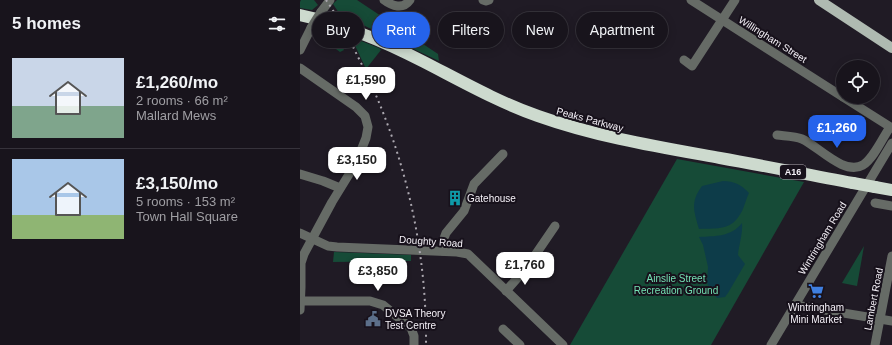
<!DOCTYPE html>
<html lang="en">
<head>
<meta charset="utf-8">
<style>
  body { margin:0; font-family:Arial,sans-serif; background:#252129; color:#f1f3f6; height:100vh; display:flex; flex-direction:column; font-size:15px; white-space:nowrap }
  * { box-sizing:border-box; margin:0 }
  p { font-size:13px; color:#9f9ea3 }
  .icon { flex:none; width:22px; height:22px; fill:none; stroke:currentColor; stroke-width:2; stroke-linecap:round; stroke-linejoin:round }
  .map { position:relative; flex:1; overflow:hidden }
  .sheet { display:flex; flex-direction:column; background:#18141c; width:300px }
  .sheet>* { flex:none }
  .guide { position:absolute; left:12px; top:12px; width:380px; height:36px; display:flex; gap:8px }
  .tools { position:absolute; left:536px; top:60px; display:grid; gap:8px }
  .tools a { display:grid; place-items:center; width:44px; height:44px; border-radius:50%; background:#18141c; box-shadow:0 2px 10px #0003,0 0 0 1px #36333b; font-size:20px }
  .price { position:absolute; translate:-50% -34px; padding:0 9px; border-radius:8px; background:#fff; color:#222; font-size:13px; line-height:26px; filter:drop-shadow(0 1px 2px #0008) }
  .price::after { content:''; position:absolute; left:50%; top:24px; width:12px; height:9px; margin-left:-6px; background:inherit; clip-path:polygon(0 0,100% 0,50% 100%) }
  .price.current { background:#2563eb; color:#fff }
  ul { padding:0; list-style:none }
  li { display:flex; align-items:center; gap:12px; height:100px; padding:0 12px }
  li+li { border-top:1px solid #36333b }
  li span { display:grid; place-items:center; flex:none; width:112px; height:80px; border-radius:0px; color:#555 }
  li>.icon { margin-inline-start:auto }
  span .icon { width:48px; height:48px; fill:#fffc; stroke-width:1 }
  li b { font-size:17px }
  h2 { display:flex; justify-content:space-between; align-items:center; height:48px; padding:0 12px; font-size:17px }
  .tag { padding:0 14px; border-radius:18px; background:#18141c; box-shadow:0 2px 10px #0003,0 0 0 1px #36333b; font-size:14px; line-height:36px }
  .tag.current { background:#2563eb; color:#fff }
  main { display:flex; flex:1; min-height:0 }
  .map>svg:first-child { display:block }
</style>
</head>
<body>
<main>
<section class="sheet">
<h2>5 homes<svg class="icon" aria-label="filters" viewBox="0 0 24 24"><path d="M4 7h16M4 17h16"/><circle cx="9" cy="7" r="2"/><circle cx="15" cy="17" r="2"/></svg></h2>
<ul>
<li><span style="background:linear-gradient(#c9d6e8 60%,#7fa58c 0)"><svg class="icon" aria-label="home" viewBox="0 0 24 24"><path d="M3 11l9-7 9 7M6 9v11h12V9"/></svg></span><div><b>£1,260/mo</b><p>2 rooms · 66 m²</p><p>Mallard Mews</p></div></li>
<li><span style="background:linear-gradient(#a9c7e8 70%,#8fb573 0)"><svg class="icon" aria-label="home" viewBox="0 0 24 24"><path d="M3 11l9-7 9 7M6 9v11h12V9"/></svg></span><div><b>£3,150/mo</b><p>5 rooms · 153 m²</p><p>Town Hall Square</p></div></li>
</ul>
</section>
<div class="map">
<svg width="592" height="345" viewBox="0 0 592 345">
  <rect width="100%" height="100%" fill="#201b25"/>
  <g fill="#164b37">
    <path d="M 1,0 L 14,0 L 18,5 L 12,10 L 0,8 L 0,2 Z"/>
    <path d="M 37,0 L 57,0 L 138,54 L 139,61 L 65,26 L 43,19 L 33,4 Z"/>
    <path d="M 30,31 L 34,31 L 44,50 L 40,52 L 32,46 L 34,42 L 28,38 Z"/>
    <path d="M 51,37 L 79,48 L 81,50 L 66,69 Z"/>
    <path d="M 377,159 L 504,182 L 411,345 L 270,345 Z"/>
    <path d="M 564,246 L 557,286 L 542,283 Z"/>
    <path d="M 34,252 L 111,255 L 111,261 L 33,262 Z"/>
  </g>
  <g fill="#0d3c49">
    <path d="M 423,181 C 434,181 442,185 449,193 C 445,201 444,210 439,216 C 430,231 413,228 399,229 C 394,211 390,202 402,186 Z"/>
    <path d="M 442,223 C 443,234 439,244 438,255 L 445,264 L 428,293 L 425,297 L 417,298 L 409,288 L 407,282 L 408,267 L 403,245 L 399,237 C 415,236 431,237 442,223 Z"/>
  </g>
  <g fill="none" stroke-linecap="round" stroke-linejoin="round">
    <g stroke="#666b66" stroke-width="9">
      <path d="M 84,0 C 92,6 103,10 110,0"/>
      <path d="M 183,0 L 186,1 L 189,0"/>
      <path d="M 391,0 L 543,97"/>
      <path d="M 21,12 L 30,0"/>
      <path d="M 0,50 L 11,28"/>
      <path d="M 384,60 L 392,66 L 435,0"/>
      <path d="M 0,68 L 56,107 L 65,116 L 68,127 L 66,138 L 56,163 L 32,202 L 4,254 L 1,263 L 1,287 L 0,310"/>
      <path d="M 543,97 L 592,128"/>
      <path d="M 477,135 C 485,136 495,136 502,139 C 518,146 544,176 563,165 C 574,158 583,137 590,127"/>
      <path d="M 0,174 L 23,181 L 40,188"/>
      <path d="M 575,203 L 592,206"/>
      <path d="M 0,233 L 28,246 L 37,247 L 157,252 L 168,254 L 263,345"/>
      <path d="M 143,251 L 143,241 L 146,233 L 164,211 L 174,184 L 203,154"/>
      <path d="M 206,291 L 227,267 L 255,226"/>
      <path d="M 1,301 L 70,301 L 83,305 L 111,328 L 114,336 L 114,345"/>
      <path d="M 495,305 L 592,321"/>
      <path d="M 203,329 L 220,345"/>
      <path d="M 471,345 L 592,143"/>
      <path d="M 575,345 L 592,256"/>
    </g>
    <path stroke="#afbab1" stroke-width="10" d="M 519,0 L 592,48"/>
    <g stroke="#cddace" stroke-width="12">
      <path d="M 0,15 C 43,24 84,41 124,62 C 161,81 198,102 238,116 C 297,137 359,147 420,158 C 465,166 509,175 553,183"/>
      <path d="M 575,187 L 592,190"/>
    </g>
    <path stroke="#aca8b0" stroke-width="2" stroke-dasharray="2 4" stroke-linecap="butt" d="M 26,0 C 38,17 48,36 57,55 C 103,144 127,245 126,345"/>
    <path stroke="#666b66" stroke-width="9" d="M 11,28 L 21,12"/>
    <path stroke="#cddace" stroke-width="12" d="M 553,183 L 575,187"/>
  </g>
  <defs>
    <symbol id="building-bare" viewBox="-9 -9 18 18"><path d="M-4-6H4V6H1V3H-1V6H-4ZM-2.5-4.3h1.7v1.8h-1.7ZM.8-4.3h1.7v1.8H.8ZM-2.5-1h1.7V.8h-1.7ZM.8-1h1.7V.8H.8Z" fill="#0f9aa8" stroke="#17111b" stroke-width="2.5" paint-order="stroke"/></symbol>
    <symbol id="supermarket-bare" viewBox="-9 -9 18 18"><path d="M-6-5.5h2.5l.6 2H6L4.5 2H-2.5L-4.4-4H-6ZM-1.5 3.2a1.3 1.3 0 1 0 .1 0ZM3 3.2a1.3 1.3 0 1 0 .1 0Z" fill="#3f7fe0" stroke="#17111b" stroke-width="2.5" paint-order="stroke"/></symbol>
    <symbol id="civic-bare" viewBox="-9 -9 18 18"><path d="M-.6-6.5H3V-4.5H.6V-3L4-1V1h2V6H-6V1h2V-1L-.6-3ZM-1.2 2.5V6h2.4V2.5Z" fill="#5c6f8a" stroke="#17111b" stroke-width="2.5" paint-order="stroke"/></symbol>
  </defs>
  <g fill-rule="evenodd">
    <use href="#building-bare" x="144" y="187" width="22" height="22"/>
    <use href="#supermarket-bare" x="505" y="280" width="22" height="22"/>
    <use href="#civic-bare" x="62" y="308" width="22" height="22"/>
  </g>
  <g text-anchor="middle" stroke-width="4" stroke-linejoin="round" paint-order="stroke">
    <rect fill="#17111b" stroke="#b2adb5" stroke-width="1" x="480" y="165" width="26" height="14" rx="3"/>
    <g font-size="9" font-weight="bold" fill="#f4f0f7">
      <text x="493" y="175">A16</text>
    </g>
    <g font-size="10" fill="#f4f0f7" stroke="#17111b">
      <text transform="translate(473 39) rotate(32)" y="4">Willingham Street</text>
      <text transform="translate(290 119) rotate(15)" y="4">Peaks Parkway</text>
      <text transform="translate(522 238) rotate(-59)" y="4">Wintringham Road</text>
      <text transform="translate(131 241) rotate(4)" y="4">Doughty Road</text>
      <text transform="translate(573 299) rotate(-79)" y="4">Lambert Road</text>
    </g>
    <g font-size="10" fill="#f4f0f7" stroke="#17111b" text-anchor="start">
      <text x="167" y="202">Gatehouse</text>
      <text x="516" y="311" text-anchor="middle">Wintringham<tspan x="516" dy="12">Mini Market</tspan></text>
      <text x="85" y="317">DVSA Theory<tspan x="85" dy="12">Test Centre</tspan></text>
    </g>
    <g font-size="10" fill="#75e1b4" stroke="#17111b">
      <text x="376" y="282">Ainslie Street<tspan x="376" dy="12">Recreation Ground</tspan></text>
    </g>
  </g>
</svg>
<div class="tools">
<a><svg class="icon" aria-label="locate" viewBox="0 0 24 24"><circle cx="12" cy="12" r="6"/><path d="M12 2v4M12 18v4M2 12h4M18 12h4"/></svg></a>
</div>
<b class="price" style="left:66px;top:101px">£1,590</b>
<b class="price current" style="left:537px;top:149px">£1,260</b>
<b class="price" style="left:57px;top:181px">£3,150</b>
<b class="price" style="left:225px;top:286px">£1,760</b>
<b class="price" style="left:78px;top:292px">£3,850</b>
<div class="guide">
<a class="tag">Buy</a>
<a class="tag current">Rent</a>
<a class="tag">Filters</a>
<a class="tag">New</a>
<a class="tag">Apartment</a>
</div>
</div>
</main>
</body>
</html>
